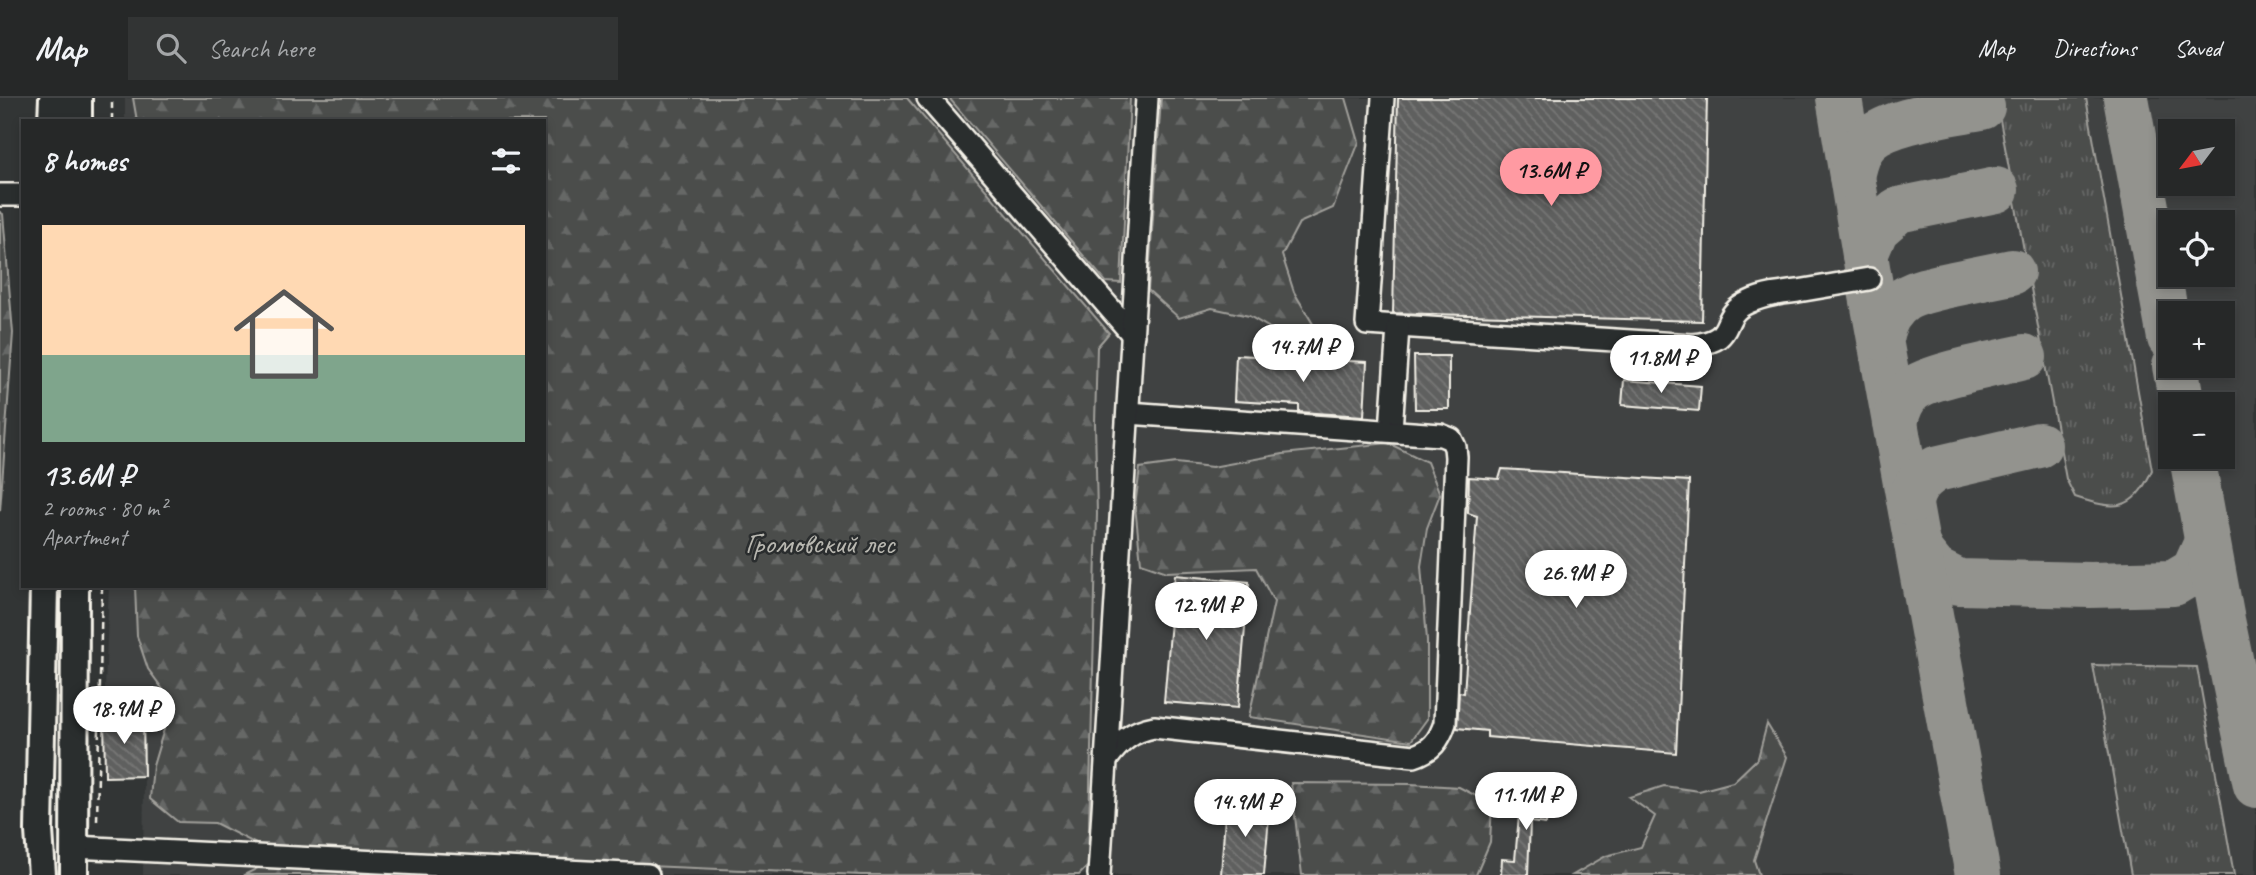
<!DOCTYPE html>
<html lang="en">
<head>
<meta charset="utf-8">
<style>
  body { margin:0; font-family:Caveat,sans-serif; background:#323434; color:#f1f3f6; height:100vh; display:flex; flex-direction:column; font-size:26px; white-space:nowrap }
  * { box-sizing:border-box; margin:0 }
  p { font-size:23px; color:#a4a6a8 }
  .icon { flex:none; width:38px; height:38px; fill:none; stroke:currentColor; stroke-width:2; stroke-linecap:round; stroke-linejoin:round }
  .map { position:relative; flex:1; overflow:hidden }
  .side { position:absolute; left:21px; top:21px; width:525px; height:469px; display:flex; flex-direction:column; background:#262828; border-radius:0px; box-shadow:0 4px 10px #0003,0 0 0 2px #424445 }
  .side>* { flex:none }
  .needle { width:46px; rotate:238deg }
  .buttons { position:absolute; left:2158px; top:21px; display:grid; gap:14px }
  .buttons a { display:grid; place-items:center; width:77px; height:77px; border-radius:0px; background:#262828; box-shadow:0 4px 10px #0003,0 0 0 2px #424445; font-size:35px }
  .price { position:absolute; translate:-50% -60px; padding:0 16px; border-radius:24px; background:#fff; color:#222; font-size:23px; line-height:46px; filter:drop-shadow(0 2px 4px #0008) }
  .price::after { content:''; position:absolute; left:50%; top:42px; width:21px; height:16px; margin-left:-10px; background:inherit; clip-path:polygon(0 0,100% 0,50% 100%) }
  .price.current { background:#ff9aa2; color:#111 }
  ul { padding:0; list-style:none }
  li { display:grid; align-content:center; gap:14px; height:371px; padding:0 21px }
  li+li { border-top:2px solid #424445 }
  li span { display:grid; place-items:center; height:217px; border-radius:0px; color:#555 }
  li>.icon { margin-inline-start:auto }
  span .icon { width:126px; height:126px; fill:#fffc; stroke-width:1 }
  li b { font-size:30px }
  h2 { display:flex; justify-content:space-between; align-items:center; height:84px; padding:0 21px; font-size:30px }
  header { display:flex; align-items:center; gap:42px; box-sizing:border-box; height:98px; padding:0 35px; background:#262828; border-bottom:2px solid #424445 }
  header strong { font-size:33px }
  nav { display:flex; gap:38px; margin-inline-start:auto; font-size:24px }
  .search { width:490px; height:63px; background:#323434; display:flex; align-items:center; gap:18px; box-sizing:border-box; padding:0 24px; border-radius:0px; color:#a4a6a8; font-size:26px }
  .map>svg:first-child { display:block }
</style>
</head>
<body>
<header>
<strong>Map</strong>
<div class="search"><svg class="icon" aria-label="search" viewBox="0 0 24 24"><circle cx="10" cy="10" r="6"/><path d="M15 15l6 6"/></svg>Search here</div>
<nav><a>Map</a><a>Directions</a><a>Saved</a></nav>
</header>
<div class="map">
<svg width="2256" height="777" viewBox="0 0 2256 777">
  <defs>
    <pattern id="grass-tufts" width="24" height="20" patternUnits="userSpaceOnUse" patternTransform="scale(1.75)"><rect width="24" height="20" fill="#4b4d4c"/><path d="M3 7l-1-3M5 7V3M7 7l1-3M15 17l-1-3M17 17v-4M19 17l1-3" fill="none" stroke="#666766"/></pattern>
    <pattern id="forest-firs" width="22" height="20" patternUnits="userSpaceOnUse" patternTransform="scale(1.75)"><rect width="22" height="20" fill="#4b4d4c"/><path d="M5 1l3.5 6h-7zM16 11l3.5 6h-7z" fill="#666766"/></pattern>
    <pattern id="building-back-hatch" width="6" height="6" patternUnits="userSpaceOnUse" patternTransform="scale(1.75)"><rect width="6" height="6" fill="#5f605f"/><path d="M-1 5l2 2M0 0l6 6M5-1l2 2" fill="none" stroke="#777776"/></pattern>
  </defs>
  <rect width="100%" height="100%" fill="#323535"/>
  <filter id="ink" filterUnits="userSpaceOnUse"><feTurbulence type="fractalNoise" baseFrequency=".0143" numOctaves="2"/><feDisplacementMap in="SourceGraphic" scale="14" xChannelSelector="R" yChannelSelector="G"/><feConvolveMatrix kernelMatrix="1 2 1 2 8 2 1 2 1" color-interpolation-filters="sRGB"/></filter>
  <g filter="url(#ink)">
    <path fill="#404242" fill-rule="evenodd" d="M 125,0 L 2256,0 L 2256,777 L 143,777 L 144,679 L 105,679 L 104,617 L 109,488 L 544,488 L 544,23 L 125,23 ZM 2170,33 L 2222,33 L 2222,86 L 2170,86 ZM 2170,124 L 2222,124 L 2222,177 L 2170,177 ZM 2170,215 L 2222,215 L 2222,268 L 2170,268 ZM 2170,306 L 2222,306 L 2222,359 L 2170,359 Z"/>
    <g fill="url(#grass-tufts)" stroke="#a09f9a" stroke-width="2">
      <path d="M 1996,0 L 2086,0 L 2152,372 C 2133,415 2115,412 2075,399 L 2066,381 Z"/>
      <path d="M 2093,567 L 2197,569 L 2234,777 L 2131,777 Z"/>
    </g>
    <g fill="url(#forest-firs)" stroke="#a09f9a" stroke-width="2">
      <path d="M 133,0 L 907,0 L 1109,235 L 1097,249 L 1095,325 L 1097,416 L 1088,768 L 1079,777 L 861,777 L 268,752 L 215,725 L 178,724 L 150,701 L 153,668 L 164,631 L 167,597 L 148,571 L 137,538 L 135,488 L 544,488 L 544,23 L 137,23 Z"/>
      <path d="M 949,0 L 1130,0 L 1121,185 L 1106,184 Z"/>
      <path d="M 1161,0 L 1346,0 L 1359,44 L 1333,110 L 1299,125 L 1282,157 L 1294,194 L 1313,226 L 1280,236 L 1249,218 L 1212,210 L 1179,220 L 1148,192 Z"/>
      <path d="M 0,114 L 3,116 L 13,235 L 0,413 Z"/>
      <path d="M 1388,345 L 1427,364 L 1440,396 L 1427,430 L 1421,468 L 1427,542 L 1427,621 L 1411,643 L 1249,619 L 1274,504 L 1256,470 L 1167,474 L 1141,465 L 1135,408 L 1140,370 L 1176,365 L 1212,369 L 1283,356 Z"/>
      <path d="M 1767,626 L 1787,659 L 1754,762 L 1759,777 L 1573,777 L 1606,758 L 1641,749 L 1655,718 L 1629,699 L 1664,688 L 1699,693 L 1733,684 L 1758,660 Z"/>
      <path d="M 1291,685 L 1411,686 L 1459,689 L 1492,706 L 1490,744 L 1476,777 L 1302,777 Z"/>
      <path d="M 268,765 L 456,777 L 244,777 Z"/>
    </g>
    <g fill="none" stroke-linecap="round" stroke-linejoin="round">
      <g stroke="#93938e" stroke-width="46">
        <path d="M 1839,0 L 1869,181 L 1917,446 L 1922,456 L 1935,472 L 1959,484 L 2090,487 L 2174,485 L 2194,473 L 2207,444"/>
        <path d="M 2126,0 L 2170,240"/>
        <path d="M 1852,78 C 1855,67 1857,56 1864,47 C 1882,22 1950,15 1982,9"/>
        <path d="M 1865,157 L 1876,131 L 1898,112 L 1996,92"/>
        <path d="M 1880,239 C 1890,198 1916,194 1953,186 C 1973,182 1992,178 2012,174"/>
        <path d="M 2175,268 L 2182,306"/>
        <path d="M 1895,324 C 1898,311 1902,299 1913,291 C 1930,277 2000,265 2024,259"/>
        <path d="M 2192,359 L 2221,517 L 2256,687"/>
        <path d="M 1910,404 C 1914,388 1921,380 1936,371 L 2039,347"/>
        <path d="M 1917,446 L 1978,777"/>
      </g>
    </g>
    <g fill="url(#building-back-hatch)" stroke="#f4f1e8" stroke-width="2">
      <path d="M 1398,0 L 1707,0 L 1702,223 L 1393,215 Z"/>
      <path d="M 1236,257 L 1367,264 L 1364,318 L 1299,314 L 1299,307 L 1234,303 Z"/>
      <path d="M 1414,258 L 1449,258 L 1449,311 L 1415,311 Z"/>
      <path d="M 1624,282 L 1701,288 L 1699,313 L 1622,307 Z"/>
      <path d="M 1502,371 L 1689,383 L 1676,655 L 1487,639 L 1487,633 L 1457,630 L 1459,594 L 1464,595 L 1477,418 L 1468,415 L 1469,379 L 1499,381 Z"/>
      <path d="M 1175,477 L 1249,484 L 1238,610 L 1164,604 Z"/>
      <path d="M 104,617 L 143,617 L 144,678 L 105,679 Z"/>
      <path d="M 1521,695 L 1549,698 L 1546,726 L 1530,724 L 1528,777 L 1501,777 L 1502,761 L 1515,762 Z"/>
      <path d="M 1226,702 L 1270,707 L 1264,777 L 1221,777 Z"/>
    </g>
    <g fill="none" stroke-linecap="round" stroke-linejoin="round">
      <defs>
        <g id="minor">
          <path d="M 928,0 L 1133,237"/>
          <path d="M 1383,0 L 1367,226 L 1692,247 C 1741,242 1715,219 1749,204 C 1764,197 1781,195 1798,193 C 1821,189 1845,185 1869,181"/>
          <path d="M 0,97 L 23,97"/>
          <path d="M 1391,332 L 1398,229"/>
          <path d="M 1107,661 C 1119,644 1132,633 1154,629 L 1414,658 C 1432,652 1439,643 1445,625 L 1456,359 L 1455,349 L 1451,341 L 1441,337 L 1128,315"/>
          <path d="M 73,749 L 648,777"/>
          <path d="M 1099,777 L 1147,0"/>
        </g>
        <g id="major">
          <path d="M 52,23 L 53,0"/>
          <path d="M 78,23 L 78,0"/>
          <path d="M 42,777 L 39,733 L 44,488"/>
          <path d="M 74,777 L 75,488"/>
        </g>
      </defs>
      <use href="#minor" stroke="#f4f1e8" stroke-width="26"/>
      <use href="#major" stroke="#f4f1e8" stroke-width="32"/>
      <g stroke="#f4f1e8" stroke-width="2.5" stroke-dasharray="7 5" stroke-linecap="butt">
        <path d="M 112,23 L 112,0"/>
        <path d="M 97,723 L 102,488"/>
      </g>
      <use href="#minor" stroke="#2a2d2e" stroke-width="21"/>
      <use href="#major" stroke="#2a2d2e" stroke-width="26"/>
    </g>
  </g>
  <g text-anchor="middle" stroke-width="5" stroke-linejoin="round" paint-order="stroke">
    <g font-size="30" fill="#b9b8b1" stroke="#2a2d2e">
      <text x="820" y="455">Громовский лес</text>
    </g>
  </g>
</svg>
<div class="buttons">
<a><svg class="needle" viewBox="-14 -14 28 28"><path d="M0-13l5 13h-10z" fill="#e53935"/><path d="M0 13l5-13h-10z" fill="#a4a6a8"/></svg></a>
<a><svg class="icon" aria-label="locate" viewBox="0 0 24 24"><circle cx="12" cy="12" r="6"/><path d="M12 2v4M12 18v4M2 12h4M18 12h4"/></svg></a>
<a>+</a>
<a>−</a>
</div>
<b class="price current" style="left:1551px;top:110px">13.6M ₽</b>
<b class="price" style="left:1303px;top:286px">14.7M ₽</b>
<b class="price" style="left:1661px;top:297px">11.8M ₽</b>
<b class="price" style="left:1576px;top:512px">26.9M ₽</b>
<b class="price" style="left:1206px;top:544px">12.9M ₽</b>
<b class="price" style="left:124px;top:648px">18.9M ₽</b>
<b class="price" style="left:1526px;top:734px">11.1M ₽</b>
<b class="price" style="left:1245px;top:741px">14.9M ₽</b>
<section class="side">
<h2>8 homes<svg class="icon" aria-label="filters" viewBox="0 0 24 24"><path d="M4 7h16M4 17h16"/><circle cx="9" cy="7" r="2"/><circle cx="15" cy="17" r="2"/></svg></h2>
<ul>
<li><span style="background:linear-gradient(#ffd9b3 60%,#7fa58c 0)"><svg class="icon" aria-label="home" viewBox="0 0 24 24"><path d="M3 11l9-7 9 7M6 9v11h12V9"/></svg></span><div><b>13.6M ₽</b><p>2 rooms · 80 m²</p><p>Apartment</p></div></li>
</ul>
</section>
</div>
</body>
</html>
